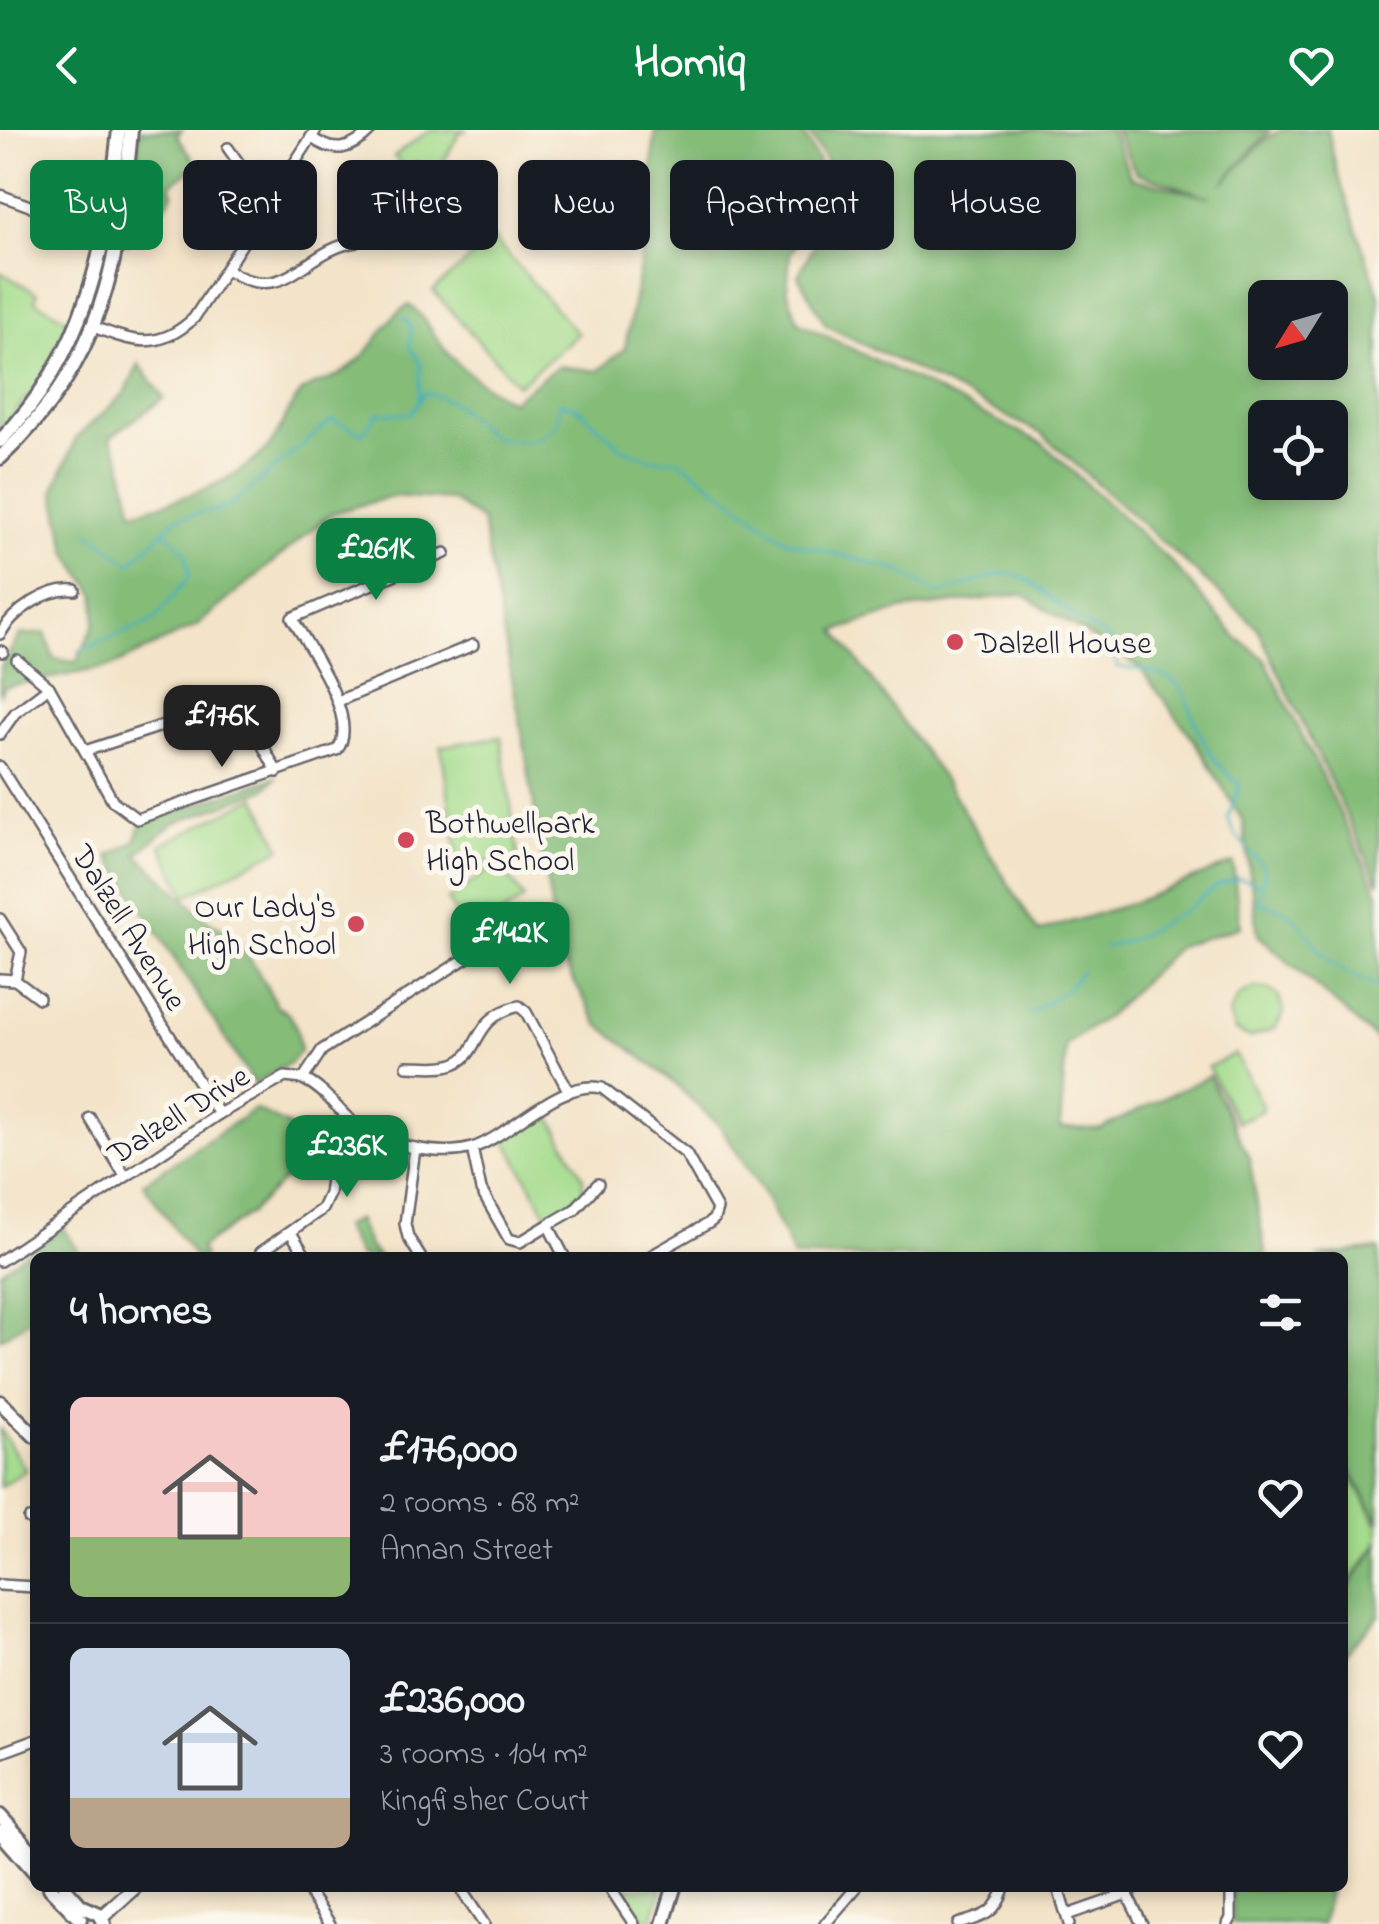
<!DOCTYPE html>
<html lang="en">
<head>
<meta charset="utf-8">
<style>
  body { margin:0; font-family:"Indie Flower",sans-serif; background:#20242c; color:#f1f3f6; height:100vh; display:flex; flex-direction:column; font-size:38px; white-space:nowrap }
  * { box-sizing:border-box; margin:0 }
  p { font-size:32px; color:#9ea1a6 }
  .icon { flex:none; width:55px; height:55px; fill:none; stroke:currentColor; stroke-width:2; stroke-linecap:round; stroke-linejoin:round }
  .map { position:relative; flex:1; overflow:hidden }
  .sheet { position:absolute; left:30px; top:1122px; width:1318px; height:640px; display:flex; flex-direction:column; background:#171b24; border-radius:15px; box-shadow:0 5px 15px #0003 }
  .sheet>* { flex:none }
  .banner { position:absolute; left:30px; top:30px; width:1320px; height:90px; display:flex; gap:20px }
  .needle { width:65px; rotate:233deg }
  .fabs { position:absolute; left:1248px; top:150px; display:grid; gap:20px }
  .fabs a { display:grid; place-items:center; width:100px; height:100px; border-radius:15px; background:#171b24; box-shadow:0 5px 15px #0003; font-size:50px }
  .price { position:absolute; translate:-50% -85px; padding:0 22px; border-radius:20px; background:#0b8043; color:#fff; font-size:32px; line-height:65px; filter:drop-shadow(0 2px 5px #0008) }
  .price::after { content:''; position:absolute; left:50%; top:60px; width:30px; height:22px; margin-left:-15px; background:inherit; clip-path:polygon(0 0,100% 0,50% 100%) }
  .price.active { background:#222; color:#fff }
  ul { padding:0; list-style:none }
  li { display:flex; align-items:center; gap:30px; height:250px; padding:0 40px }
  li+li { border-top:2px solid #363941 }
  li span { display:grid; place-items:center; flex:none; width:280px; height:200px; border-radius:15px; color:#555 }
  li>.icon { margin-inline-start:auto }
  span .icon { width:120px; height:120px; fill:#fffc; stroke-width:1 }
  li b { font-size:42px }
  h2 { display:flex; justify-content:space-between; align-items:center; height:120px; padding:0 40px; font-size:42px }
  .chip { padding:0 35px; border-radius:15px; background:#171b24; box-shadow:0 5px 15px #0003; font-size:35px; line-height:90px }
  .chip.active { background:#0b8043; color:#fff }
  header { display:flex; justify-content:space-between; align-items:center; height:130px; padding:0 40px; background:#0b8043; color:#fff; font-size:45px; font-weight:800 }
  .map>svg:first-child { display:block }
</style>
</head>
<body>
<header><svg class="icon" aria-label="back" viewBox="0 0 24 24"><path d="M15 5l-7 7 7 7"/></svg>Homiq<svg class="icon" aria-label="heart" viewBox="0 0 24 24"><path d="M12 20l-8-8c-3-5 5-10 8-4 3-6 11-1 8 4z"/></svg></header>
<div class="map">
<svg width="1379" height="1794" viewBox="0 0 1379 1794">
  <rect width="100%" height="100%" fill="#fbf7ec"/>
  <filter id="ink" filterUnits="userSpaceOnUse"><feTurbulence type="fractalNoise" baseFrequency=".01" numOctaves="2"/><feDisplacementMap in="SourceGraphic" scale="20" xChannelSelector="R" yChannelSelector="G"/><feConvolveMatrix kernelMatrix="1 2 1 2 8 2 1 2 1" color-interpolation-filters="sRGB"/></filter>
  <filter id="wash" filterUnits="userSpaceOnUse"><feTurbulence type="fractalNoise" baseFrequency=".0048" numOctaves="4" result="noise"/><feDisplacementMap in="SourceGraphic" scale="40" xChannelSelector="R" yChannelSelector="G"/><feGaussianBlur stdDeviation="2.25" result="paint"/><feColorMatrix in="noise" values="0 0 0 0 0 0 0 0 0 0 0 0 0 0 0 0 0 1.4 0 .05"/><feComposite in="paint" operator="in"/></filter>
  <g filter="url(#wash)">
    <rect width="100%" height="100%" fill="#f3e3c8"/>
    <g fill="#a5dc8d" stroke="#647f64" stroke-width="2.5">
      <path d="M 430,0 L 468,0 L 460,2 L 433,51 L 417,32 L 405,39 L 394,26 Z"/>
      <path d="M 457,45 L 471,63 L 441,86 L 427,68 Z"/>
      <path d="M 493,108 L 578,204 L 518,255 L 433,161 Z"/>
      <path d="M 0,142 L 37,163 L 35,171 L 72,192 L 39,253 L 0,300 Z"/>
      <path d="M 501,607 L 518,727 L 459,736 L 441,616 Z"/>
      <path d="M 256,667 L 281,718 L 186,766 L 161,715 Z"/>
      <path d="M 499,733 L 524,769 L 471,806 L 447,770 Z"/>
      <path d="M 1255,858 L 1267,859 L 1278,865 L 1284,883 L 1275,898 L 1250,908 L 1235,901 L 1229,884 L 1239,866 Z"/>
      <path d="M 1235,924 L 1263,977 L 1261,981 L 1237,992 L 1208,937 Z"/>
      <path d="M 546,978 L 583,1047 L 583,1062 L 549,1088 L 502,1003 Z"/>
      <path d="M 0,1299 L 26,1340 L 0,1357 Z"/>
      <path d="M 1343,1331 L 1379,1397 L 1379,1411 L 1343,1462 Z"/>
      <path d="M 623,1758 L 662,1758 L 651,1794 L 648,1794 Z"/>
    </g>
    <g fill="#84bc78" stroke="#536f5a" stroke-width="2.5" fill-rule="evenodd">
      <path d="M 140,0 L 182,0 L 177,5 L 197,35 L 170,55 L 173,63 L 169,71 L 128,114 Z"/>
      <path d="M 655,0 L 801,0 L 829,51 L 790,124 L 787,159 L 798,192 L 1042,313 L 1173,434 L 1237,508 L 1265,529 L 1379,764 L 1379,912 L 1258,805 L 1243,691 L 1194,610 L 1139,537 L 1022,464 L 900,480 L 836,501 L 947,654 L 1038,802 L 1135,772 L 1233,733 L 1240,797 L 1178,816 L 1111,883 L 1066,915 L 1060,998 L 1100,999 L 1209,946 L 1249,1028 L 1266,1127 L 794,1127 L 764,1064 L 720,996 L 671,950 L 599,895 L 559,825 L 519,585 L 482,391 L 452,370 L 394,366 L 332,383 L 196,496 L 113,536 L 4,557 L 0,564 L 0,538 L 20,505 L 45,503 L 54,529 L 77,532 L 95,493 L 96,465 L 68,424 L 54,360 L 77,307 L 125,263 L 139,234 L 164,268 L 110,307 L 120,327 L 133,382 C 179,370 231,355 266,320 C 283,302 286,278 303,261 C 311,254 321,253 331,249 C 342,244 355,234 363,226 C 380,209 388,186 409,175 C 426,187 431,201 443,217 C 461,241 485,257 511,271 L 558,236 L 598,241 L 625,218 L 647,99 Z"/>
      <path d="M 807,0 L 1111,0 L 1131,48 L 1210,67 L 1136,43 L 1115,0 L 1270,0 L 1222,54 L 1268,7 L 1282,0 L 1328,0 L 1336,39 L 1379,165 L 1379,754 L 1257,497 L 1042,304 L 826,195 L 798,146 L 837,71 L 836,46 ZM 1265,168 L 1330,168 L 1330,232 L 1265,232 ZM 1265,288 L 1330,288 L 1330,352 L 1265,352 Z"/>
      <path d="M 277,647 L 264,660 L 174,693 L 137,724 L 209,792 C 239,802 263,849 277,877 C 297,885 298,902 300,921 L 290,933 L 254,954 L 109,726 L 135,711 L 142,693 Z"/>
      <path d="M 255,979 L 289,996 L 298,1010 L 292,1042 L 250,1083 L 200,1118 L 204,1127 L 194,1127 L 143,1053 Z"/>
      <path d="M 357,1089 L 369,1117 L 379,1127 L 359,1127 L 343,1097 Z"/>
      <path d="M 63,1097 L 82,1127 L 35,1128 L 35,1186 L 0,1209 L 0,1141 Z"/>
      <path d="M 1379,1119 L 1379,1391 L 1343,1327 L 1342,1128 L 1317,1127 Z"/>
      <path d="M 1379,1415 L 1379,1486 L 1343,1526 L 1343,1464 Z"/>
      <path d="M 1232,1758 L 1330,1758 L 1322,1794 L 1232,1794 Z"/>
    </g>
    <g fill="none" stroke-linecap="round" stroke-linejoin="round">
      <g stroke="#43b0c1" stroke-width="2.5">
        <path d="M 404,187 L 411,197 L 410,217 L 421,234 L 419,270"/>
        <path d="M 88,401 L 130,434 L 177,388 L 227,378 L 332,290 L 363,303 L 378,283 L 410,284 L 426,262 L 451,272 L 493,308 L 533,311 L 556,297 L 560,272 L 578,278 L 623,319 L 650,329 L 679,330 L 787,411 L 900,441 L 938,464 L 1004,443 L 1027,449 L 1074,487 L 1112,511 L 1117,537 C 1203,544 1175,567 1212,626 C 1219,637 1230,646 1240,655 L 1228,689 L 1234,703 L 1265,739 L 1259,774 C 1306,777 1306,816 1336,836 C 1349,845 1365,851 1379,858"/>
        <path d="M 79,521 L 154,490 L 190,446 L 185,420 L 164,401"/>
        <path d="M 1105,817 L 1129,811 L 1181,783 L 1217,756 L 1238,748 L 1259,754"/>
        <path d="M 1038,879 L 1029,884 L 1067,859 L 1081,841"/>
      </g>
    </g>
  </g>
  <g filter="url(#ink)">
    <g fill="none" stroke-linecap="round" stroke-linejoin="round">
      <defs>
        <g id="street">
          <path d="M 311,7 C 334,25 352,20 371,0"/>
          <path d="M 228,18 L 268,74"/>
          <path d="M 0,65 L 105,104"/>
          <path d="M 226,139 C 286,179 303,119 357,112"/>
          <path d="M 91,196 C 133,212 158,222 194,188 L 316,0"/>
          <path d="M 0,504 C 13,481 48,457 75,460"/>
          <path d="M 0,521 L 3,522"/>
          <path d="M 17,530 L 49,557 L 113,671 L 137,689 L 337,620 C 361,590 308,516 292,488 L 445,423"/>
          <path d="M 338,571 L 473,515"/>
          <path d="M 0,604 L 15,583 L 49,557"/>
          <path d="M 85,621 L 219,577 L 248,588 L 277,642"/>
          <path d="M 0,637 L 219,984"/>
          <path d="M 0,789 L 21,822 L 15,850"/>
          <path d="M 0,849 L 15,850 L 39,868"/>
          <path d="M 407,936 C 422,936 442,939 456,933 C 481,923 472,887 519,876 L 526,882 L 569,962"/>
          <path d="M 303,949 C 334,963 346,999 381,1009 C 408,1018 444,1026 472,1018 C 511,1006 559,948 602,958 L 686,1024 L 717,1079 L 714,1089 L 709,1093 L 647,1128"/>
          <path d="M 90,988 L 125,1046"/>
          <path d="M 415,1018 L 405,1094 L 408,1107 L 421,1128"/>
          <path d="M 472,1018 L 481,1060 L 509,1109 L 520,1112 L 548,1095 L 565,1128"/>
          <path d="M 548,1095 L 574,1080 L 598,1054"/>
          <path d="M 291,1103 L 307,1128"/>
          <path d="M 259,1128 L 261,1122 L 322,1079 L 329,1064 L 334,1026 L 339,1013 L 352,995"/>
          <path d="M 0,1131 L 219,984 L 285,947 L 303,949 L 322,920 L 529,788"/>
          <path d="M 29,1389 L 35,1393"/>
          <path d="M 0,1455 L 35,1457"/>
          <path d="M 0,1623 L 35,1610"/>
          <path d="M 306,1758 L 330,1794"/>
          <path d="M 460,1758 L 484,1794"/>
          <path d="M 610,1758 L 634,1794"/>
          <path d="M 1058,1758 L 1069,1794"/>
          <path d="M 1127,1764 L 1142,1794"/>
          <path d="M 1067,1785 L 1127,1764 L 1135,1758"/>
          <path d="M 825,1794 L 856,1758"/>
          <path d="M 958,1794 C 984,1786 995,1785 1004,1758"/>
          <path d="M 1228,1794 L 1231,1788 L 1231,1758"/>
        </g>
        <g id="secondary">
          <path d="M 0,311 C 86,224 107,116 119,0"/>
          <path d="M 0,328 C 103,231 119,134 131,0"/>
          <path d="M 0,1272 L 35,1306"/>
          <path d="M 0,1686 L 35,1725"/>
          <path d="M 0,1702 L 35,1742"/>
          <path d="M 50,1758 L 80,1789"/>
          <path d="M 65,1758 L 81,1776 L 99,1784 L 104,1794"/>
          <path d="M 102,1787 L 134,1758"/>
          <path d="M 663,1794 L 674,1758"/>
        </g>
      </defs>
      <use href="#street" stroke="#6b666c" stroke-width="14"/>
      <use href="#secondary" stroke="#6b666c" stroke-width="18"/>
      <use href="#street" stroke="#fff" stroke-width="9"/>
      <use href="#secondary" stroke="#fff" stroke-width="12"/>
    </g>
  </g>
  <g fill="#d1495b" stroke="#fbf7ec" stroke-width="4">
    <circle cx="955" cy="512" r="10"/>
    <circle cx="406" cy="710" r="10"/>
    <circle cx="356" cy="794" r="10"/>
  </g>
  <g text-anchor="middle" stroke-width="10" stroke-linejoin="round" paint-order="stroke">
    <g font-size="32" fill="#22223b" stroke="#fbf7ec" text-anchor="start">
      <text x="975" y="523">Dalzell House</text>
      <text x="426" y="703">Bothwellpark<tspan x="426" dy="37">High School</tspan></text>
      <text x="336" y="787" text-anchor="end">Our Lady's<tspan x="336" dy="37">High School</tspan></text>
    </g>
    <g font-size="32" fill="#22223b" stroke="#fbf7ec">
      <text transform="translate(130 797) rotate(58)" y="11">Dalzell Avenue</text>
      <text transform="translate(178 984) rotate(-32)" y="11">Dalzell Drive</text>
    </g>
  </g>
</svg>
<div class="fabs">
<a><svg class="needle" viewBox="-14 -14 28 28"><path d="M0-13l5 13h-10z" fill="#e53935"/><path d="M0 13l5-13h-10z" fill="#9ea1a6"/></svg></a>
<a><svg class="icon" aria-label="locate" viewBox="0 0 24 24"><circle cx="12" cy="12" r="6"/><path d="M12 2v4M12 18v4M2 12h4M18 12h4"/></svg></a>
</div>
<b class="price" style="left:376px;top:473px">£261K</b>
<b class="price active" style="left:222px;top:640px">£176K</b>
<b class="price" style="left:510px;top:857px">£142K</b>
<b class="price" style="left:347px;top:1070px">£236K</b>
<div class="banner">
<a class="chip active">Buy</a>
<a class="chip">Rent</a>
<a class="chip">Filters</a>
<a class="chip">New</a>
<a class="chip">Apartment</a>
<a class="chip">House</a>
</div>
<section class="sheet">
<h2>4 homes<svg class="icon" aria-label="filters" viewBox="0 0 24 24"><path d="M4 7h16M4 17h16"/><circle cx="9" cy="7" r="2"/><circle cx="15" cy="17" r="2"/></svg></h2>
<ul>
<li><span style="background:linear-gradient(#f6c9c9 70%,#8fb573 0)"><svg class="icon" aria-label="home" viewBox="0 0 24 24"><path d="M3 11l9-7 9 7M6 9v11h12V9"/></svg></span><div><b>£176,000</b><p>2 rooms · 68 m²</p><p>Annan Street</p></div><svg class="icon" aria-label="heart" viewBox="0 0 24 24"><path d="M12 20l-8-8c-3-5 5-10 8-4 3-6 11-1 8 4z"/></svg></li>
<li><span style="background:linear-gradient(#c9d6e8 75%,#b9a48a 0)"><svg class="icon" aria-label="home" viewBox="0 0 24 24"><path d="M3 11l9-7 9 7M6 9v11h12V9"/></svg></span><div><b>£236,000</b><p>3 rooms · 104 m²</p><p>Kingfisher Court</p></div><svg class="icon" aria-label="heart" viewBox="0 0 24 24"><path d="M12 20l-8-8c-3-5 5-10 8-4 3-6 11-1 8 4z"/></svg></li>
</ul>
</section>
</div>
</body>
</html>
